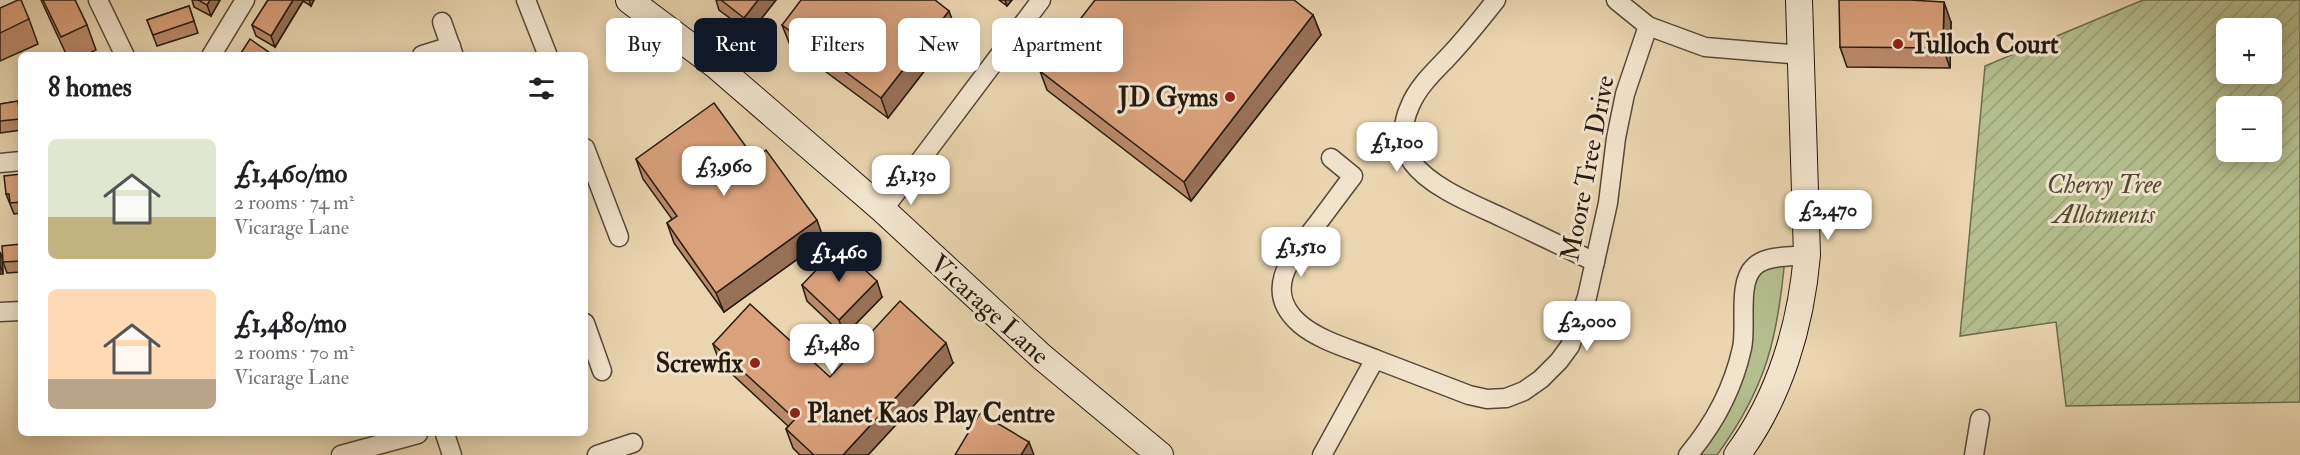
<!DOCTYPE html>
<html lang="en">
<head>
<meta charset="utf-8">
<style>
  body { margin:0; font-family:"IM FELL Double Pica",serif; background:#f2f2f2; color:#202124; height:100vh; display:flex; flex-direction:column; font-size:22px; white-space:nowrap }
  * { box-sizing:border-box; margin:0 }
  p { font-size:20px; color:#757577 }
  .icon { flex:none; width:33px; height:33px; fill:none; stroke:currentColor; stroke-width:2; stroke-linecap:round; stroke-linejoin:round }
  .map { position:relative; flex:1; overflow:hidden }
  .details { position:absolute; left:18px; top:52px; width:570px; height:384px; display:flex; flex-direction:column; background:#fff; border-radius:9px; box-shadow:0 3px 15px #0003 }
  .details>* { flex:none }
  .guide { position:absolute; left:606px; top:18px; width:570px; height:54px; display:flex; gap:12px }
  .controls { position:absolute; left:2216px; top:18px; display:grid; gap:12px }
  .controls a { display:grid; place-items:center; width:66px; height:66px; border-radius:9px; background:#fff; box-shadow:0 3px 15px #0003; font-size:30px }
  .price { position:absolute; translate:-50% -51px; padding:0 14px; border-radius:12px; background:#fff; color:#222; font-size:20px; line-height:39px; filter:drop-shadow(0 2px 3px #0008) }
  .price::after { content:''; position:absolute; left:50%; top:36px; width:18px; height:14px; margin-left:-9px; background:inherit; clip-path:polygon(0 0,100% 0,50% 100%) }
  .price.current { background:#111827; color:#fff }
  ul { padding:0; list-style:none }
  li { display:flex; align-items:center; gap:18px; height:150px; padding:0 30px }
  li span { display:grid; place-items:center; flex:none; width:168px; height:120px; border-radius:9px; color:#555 }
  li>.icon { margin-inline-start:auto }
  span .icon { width:72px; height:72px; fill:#fffc; stroke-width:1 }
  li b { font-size:26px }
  h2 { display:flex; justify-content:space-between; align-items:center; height:72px; padding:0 30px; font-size:26px }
  .pill { padding:0 21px; border-radius:9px; background:#fff; box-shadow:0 3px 15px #0003; font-size:21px; line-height:54px }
  .pill.current { background:#111827; color:#fff }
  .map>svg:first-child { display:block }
</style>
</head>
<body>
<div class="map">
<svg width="2300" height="455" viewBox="0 0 2300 455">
  <defs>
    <pattern id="garden-furrows" width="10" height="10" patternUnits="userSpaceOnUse" patternTransform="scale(1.5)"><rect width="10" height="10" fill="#b4be8e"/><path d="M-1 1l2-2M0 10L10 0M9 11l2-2" fill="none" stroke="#9ba379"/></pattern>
  </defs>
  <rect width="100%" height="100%" fill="#ead5b0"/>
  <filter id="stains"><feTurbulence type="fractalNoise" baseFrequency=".00333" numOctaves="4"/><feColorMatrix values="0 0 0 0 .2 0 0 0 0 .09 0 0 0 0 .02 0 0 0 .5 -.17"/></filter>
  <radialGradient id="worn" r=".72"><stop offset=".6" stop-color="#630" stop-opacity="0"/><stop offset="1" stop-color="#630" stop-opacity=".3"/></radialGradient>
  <path fill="#b4be8e" stroke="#6c6c4f" stroke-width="1.5" d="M 1785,257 C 1778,338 1766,388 1717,455 L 1688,455 L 1733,383 L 1747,278 Z"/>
  <path fill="url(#garden-furrows)" stroke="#6c6c4f" stroke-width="1.5" fill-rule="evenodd" d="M 2143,0 L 2300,0 L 2300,402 L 2066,406 L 2056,322 L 1960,336 L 1985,66 ZM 2226,28 L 2271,28 L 2271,74 L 2226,74 ZM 2226,106 L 2271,106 L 2271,152 L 2226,152 Z"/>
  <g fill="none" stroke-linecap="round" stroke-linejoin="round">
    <defs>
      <g id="street">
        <path d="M 98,0 L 125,56"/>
        <path d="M 526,0 L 548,56"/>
        <path d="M 1496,0 C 1481,19 1466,38 1449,56 C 1435,71 1418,86 1410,106 C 1402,123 1400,147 1412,162 C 1430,187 1473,204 1501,217 C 1532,232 1564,247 1595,262"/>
        <path d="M 1616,0 L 1648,26 L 1705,47 L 1802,55"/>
        <path d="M 0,4 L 8,0"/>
        <path d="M 442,22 L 454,56"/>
        <path d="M 422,55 L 451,46"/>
        <path d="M 211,56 L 245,0"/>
        <path d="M 585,148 L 619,237"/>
        <path d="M 1331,158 L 1353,176 C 1340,193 1327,211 1314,228 C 1291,257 1262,291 1300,324 C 1320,341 1351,349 1375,359"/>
        <path d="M 0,163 L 21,161"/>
        <path d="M 883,210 L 1041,0"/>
        <path d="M 0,312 L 21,311"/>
        <path d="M 585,323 L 602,371"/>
        <path d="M 445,434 L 452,455"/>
        <path d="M 341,455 L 418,434"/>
        <path d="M 597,455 L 633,443"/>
        <path d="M 1322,455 L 1375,359 L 1469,395 L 1487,399 L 1506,398 L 1524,391 L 1541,379 L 1559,361 L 1570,346 L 1587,297 L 1608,203 L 1616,138 L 1625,94 L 1648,26"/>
        <path d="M 1688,455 C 1715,423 1733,389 1742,348 C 1747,327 1737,283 1754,267 C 1765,255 1791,257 1807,255"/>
        <path d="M 1974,455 L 1980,419"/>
      </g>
      <g id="secondary">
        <path d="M 629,0 L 714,64 L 883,210 L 1042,357 L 1160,455"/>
        <path d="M 1737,455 C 1780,397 1801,325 1807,255 L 1799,0"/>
      </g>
    </defs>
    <use href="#street" stroke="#564938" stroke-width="21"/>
    <use href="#secondary" stroke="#251a10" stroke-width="28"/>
    <use href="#street" stroke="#f1e4cc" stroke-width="18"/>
    <use href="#secondary" stroke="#f1e4cc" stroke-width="26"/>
  </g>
  <g fill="#bb8a6b" stroke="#251a10" stroke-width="1.5">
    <path d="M 41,0 L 75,0 L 87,25 L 96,50 L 84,56 L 67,56 Z"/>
    <path d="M 192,0 L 220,0 L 211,16 L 194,7 Z"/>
    <path d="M 268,0 L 314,0 L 311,6 L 303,1 L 275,47 L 256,36 L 252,25 Z"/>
    <path d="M 716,0 L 776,0 L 750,33 L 719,10 Z"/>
    <path d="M 999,0 L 1012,0 L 1007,6 Z"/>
    <path d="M 189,6 L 198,33 L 157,46 L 147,20 Z"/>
    <path d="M 0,8 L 29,19 L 38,44 L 0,61 Z"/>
    <path d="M 1313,15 L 1321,35 L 1191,201 L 1047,90 L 1040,71 Z"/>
    <path d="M 1951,22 L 1950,68 L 1847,67 L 1840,47 Z"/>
    <path d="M 782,25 L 956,30 L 888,118 L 790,45 Z"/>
    <path d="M 18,101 L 21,110 L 21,130 L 0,133 L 0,104 Z"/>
    <path d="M 636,159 L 755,159 L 824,240 L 724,312 L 674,243 L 667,223 L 672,219 L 643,179 Z"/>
    <path d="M 21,174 L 21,213 L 14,214 L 6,194 Z"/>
    <path d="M 21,244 L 21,272 L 7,273 L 3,262 Z"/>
    <path d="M 0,252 L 2,258 L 3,274 L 0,274 Z"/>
    <path d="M 802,285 L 882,297 L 844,336 L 807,301 Z"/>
    <path d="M 713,344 L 830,377 L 953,363 L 868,455 L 800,455 L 793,448 L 786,429 L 788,426 L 720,363 Z"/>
  </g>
  <g fill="#987157" stroke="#251a10" stroke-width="1.5">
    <path d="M 210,0 L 220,0 L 211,16 L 207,5 Z"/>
    <path d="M 293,0 L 302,0 L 303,1 L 275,47 L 271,36 Z"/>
    <path d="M 309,0 L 314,0 L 311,6 Z"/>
    <path d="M 758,0 L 776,0 L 750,33 L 744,18 Z"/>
    <path d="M 1005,0 L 1012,0 L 1007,6 Z"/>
    <path d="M 1944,2 L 1951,22 L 1950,68 L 1943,48 Z"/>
    <path d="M 949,11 L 956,30 L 888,118 L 881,98 Z"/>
    <path d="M 1313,15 L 1321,35 L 1191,201 L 1184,182 Z"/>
    <path d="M 18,101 L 21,110 L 21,122 L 20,119 Z"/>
    <path d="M 817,220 L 824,240 L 724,312 L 716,293 Z"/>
    <path d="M 0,252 L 2,258 L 3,274 L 0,265 Z"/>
    <path d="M 877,281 L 882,297 L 844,336 L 839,320 Z"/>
    <path d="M 946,343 L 953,363 L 868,455 L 843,455 Z"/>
    <path d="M 1029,442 L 1034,455 L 1021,455 Z"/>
  </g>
  <g fill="#d9a17c" stroke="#251a10" stroke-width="1.5">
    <path d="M 18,0 L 21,0 L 29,19 L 0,33 L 0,8 Z"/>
    <path d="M 43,0 L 75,0 L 87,25 L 61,37 Z"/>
    <path d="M 198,0 L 210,0 L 207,5 Z"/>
    <path d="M 268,0 L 293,0 L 271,36 L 252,25 Z"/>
    <path d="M 721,0 L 758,0 L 744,18 Z"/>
    <path d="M 801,0 L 935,0 L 949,11 L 881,98 L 782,25 Z"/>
    <path d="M 1095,0 L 1294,0 L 1313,15 L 1184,182 L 1040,71 Z"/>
    <path d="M 1839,0 L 1910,0 L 1944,2 L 1943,48 L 1840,47 Z"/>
    <path d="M 189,6 L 194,21 L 153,35 L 147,20 Z"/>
    <path d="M 250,39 L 270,53 L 268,56 L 239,56 Z"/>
    <path d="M 18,101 L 20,119 L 0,121 L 0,104 Z"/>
    <path d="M 714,103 L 755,159 L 766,150 L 817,220 L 716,293 L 667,223 L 677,216 L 636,159 Z"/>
    <path d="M 21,174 L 21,202 L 10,203 L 9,194 L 6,194 L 4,176 Z"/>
    <path d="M 21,244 L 21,261 L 3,262 L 2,246 Z"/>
    <path d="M 839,246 L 877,281 L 839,320 L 802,285 Z"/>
    <path d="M 900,301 L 946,343 L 843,455 L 814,455 L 786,429 L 795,419 L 713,344 L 750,304 L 830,377 Z"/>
    <path d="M 980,413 L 1029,442 L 1021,455 L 955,455 Z"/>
  </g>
  <g fill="#8f2418" stroke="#f1e4cc" stroke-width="2">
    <circle cx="1898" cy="44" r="6"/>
    <circle cx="1230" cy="97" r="6"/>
    <circle cx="755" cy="363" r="6"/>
    <circle cx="795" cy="413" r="6"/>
  </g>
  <g text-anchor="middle" stroke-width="6" stroke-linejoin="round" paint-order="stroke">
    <g font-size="26" font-weight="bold" fill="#251a10" stroke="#f1e4cc" text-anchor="start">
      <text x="1910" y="53">Tulloch Court</text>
      <text x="1218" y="106" text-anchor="end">JD Gyms</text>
      <text x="743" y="372" text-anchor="end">Screwfix</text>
      <text x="807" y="422">Planet Kaos Play Centre</text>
    </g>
    <g font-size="26" fill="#251a10" stroke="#f1e4cc">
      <text transform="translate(1587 168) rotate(-79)" y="9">Moore Tree Drive</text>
      <text transform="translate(990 309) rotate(42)" y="9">Vicarage Lane</text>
    </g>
    <g font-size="26" font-style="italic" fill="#504b36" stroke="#f1e4cc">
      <text x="2104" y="193">Cherry Tree<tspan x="2104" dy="30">Allotments</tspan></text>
    </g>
  </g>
  <rect width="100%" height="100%" filter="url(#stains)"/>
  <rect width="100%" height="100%" fill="url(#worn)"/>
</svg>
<div class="controls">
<a>+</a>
<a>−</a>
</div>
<b class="price" style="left:1397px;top:173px">£1,100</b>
<b class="price" style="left:724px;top:197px">£3,960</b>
<b class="price" style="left:911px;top:206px">£1,130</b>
<b class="price" style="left:1828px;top:241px">£2,470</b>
<b class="price" style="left:1301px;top:278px">£1,510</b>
<b class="price current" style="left:839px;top:283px">£1,460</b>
<b class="price" style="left:1587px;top:352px">£2,000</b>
<b class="price" style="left:832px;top:375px">£1,480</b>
<div class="guide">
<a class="pill">Buy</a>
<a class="pill current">Rent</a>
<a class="pill">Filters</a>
<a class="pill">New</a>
<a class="pill">Apartment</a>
</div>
<section class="details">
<h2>8 homes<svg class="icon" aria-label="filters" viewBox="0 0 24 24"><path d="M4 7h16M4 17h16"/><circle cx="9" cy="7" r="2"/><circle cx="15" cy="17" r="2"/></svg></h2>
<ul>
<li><span style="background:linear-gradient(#dfe7d0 65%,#c2b280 0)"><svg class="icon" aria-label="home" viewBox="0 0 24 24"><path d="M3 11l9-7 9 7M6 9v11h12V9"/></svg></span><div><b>£1,460/mo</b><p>2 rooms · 74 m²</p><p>Vicarage Lane</p></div></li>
<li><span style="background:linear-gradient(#ffd9b3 75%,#b9a48a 0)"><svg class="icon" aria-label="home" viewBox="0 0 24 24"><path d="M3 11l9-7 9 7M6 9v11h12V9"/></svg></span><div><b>£1,480/mo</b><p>2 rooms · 70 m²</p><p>Vicarage Lane</p></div></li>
</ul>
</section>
</div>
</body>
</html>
